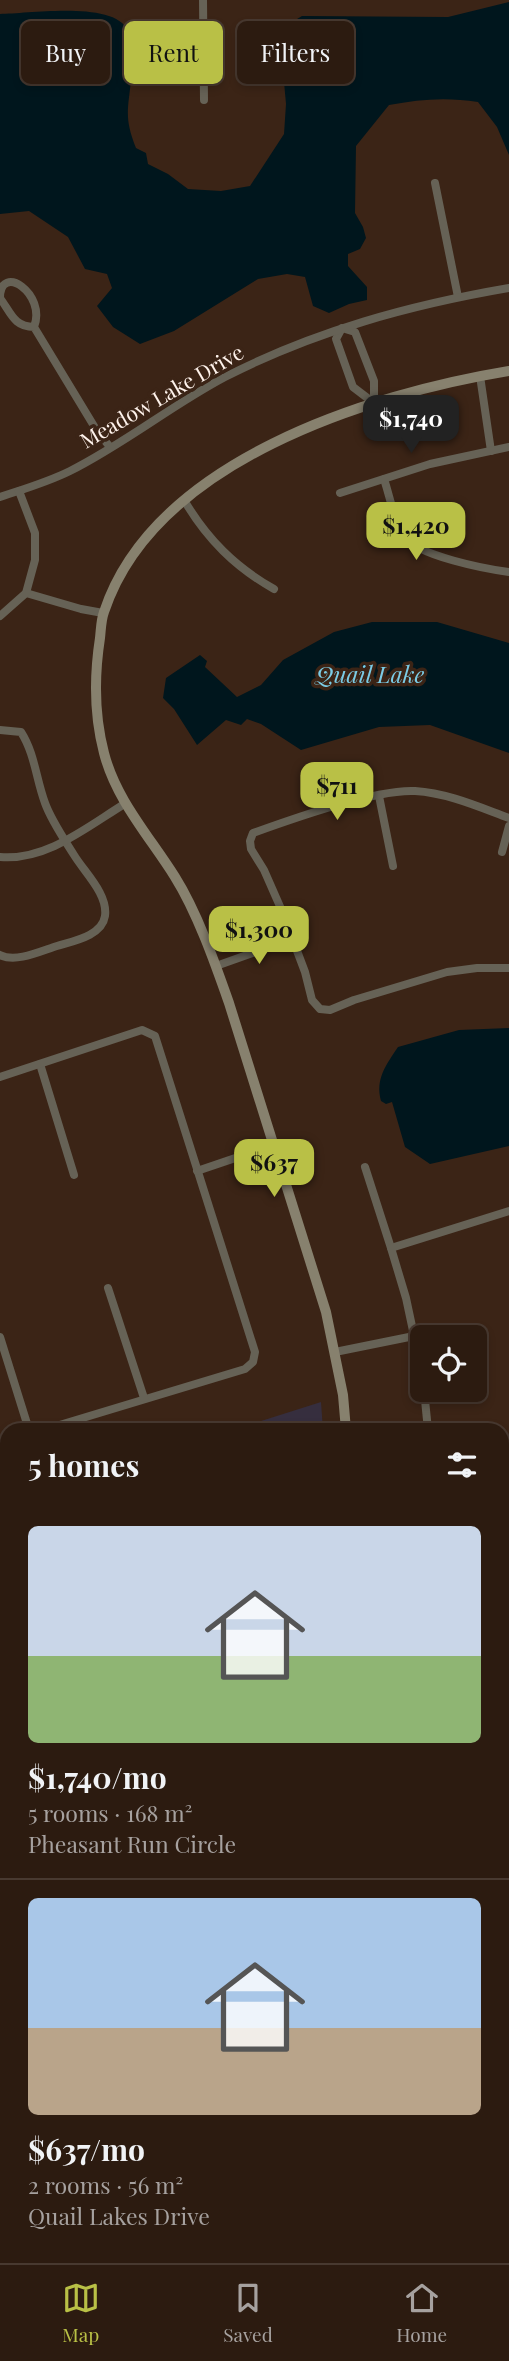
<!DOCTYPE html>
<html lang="en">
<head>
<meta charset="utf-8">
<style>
  body { margin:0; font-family:"Playfair Display",serif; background:#342419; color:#f1f3f6; height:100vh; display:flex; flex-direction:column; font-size:26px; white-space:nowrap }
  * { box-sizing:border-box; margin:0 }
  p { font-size:23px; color:#a6a19f }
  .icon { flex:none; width:38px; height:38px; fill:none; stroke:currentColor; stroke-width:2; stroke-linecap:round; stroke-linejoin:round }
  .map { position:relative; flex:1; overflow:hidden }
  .details { position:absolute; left:0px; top:1423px; width:509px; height:842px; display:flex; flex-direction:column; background:#2c1b10; border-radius:21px 21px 0 0; box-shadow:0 4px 10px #0003,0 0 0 2px #483930 }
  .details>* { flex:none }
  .hud { position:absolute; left:21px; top:21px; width:467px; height:63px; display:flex; gap:14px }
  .buttons { position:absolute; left:410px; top:1325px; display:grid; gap:14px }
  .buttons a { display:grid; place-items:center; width:77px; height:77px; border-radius:10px; background:#2c1b10; box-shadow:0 4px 10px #0003,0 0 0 2px #483930; font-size:35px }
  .price { position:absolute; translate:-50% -60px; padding:0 16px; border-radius:14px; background:#b9c046; color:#111; font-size:23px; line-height:46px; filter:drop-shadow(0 2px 4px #0008) }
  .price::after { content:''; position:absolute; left:50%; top:42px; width:21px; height:16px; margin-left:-10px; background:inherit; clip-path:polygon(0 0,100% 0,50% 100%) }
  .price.current { background:#222; color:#fff }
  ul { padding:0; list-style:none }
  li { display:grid; align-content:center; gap:14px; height:371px; padding:0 28px }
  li+li { border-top:2px solid #483930 }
  li span { display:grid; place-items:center; height:217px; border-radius:10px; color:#555 }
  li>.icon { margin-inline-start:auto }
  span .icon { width:126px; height:126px; fill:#fffc; stroke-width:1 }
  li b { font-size:30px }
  h2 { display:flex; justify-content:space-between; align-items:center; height:84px; padding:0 28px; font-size:30px }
  .tag { padding:0 24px; border-radius:10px; background:#2c1b10; box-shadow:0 4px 10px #0003,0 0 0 2px #483930; font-size:24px; line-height:63px }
  .tag.current { background:#b9c046; color:#111 }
  .tab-bar { display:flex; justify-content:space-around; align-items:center; height:98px; border-top:2px solid #483930; background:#2c1b10; font-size:19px; color:#a6a19f }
  .tab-bar a { display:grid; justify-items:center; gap:4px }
  .tab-bar .current { color:#b9c046 }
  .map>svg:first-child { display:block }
</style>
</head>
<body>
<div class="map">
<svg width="509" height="2263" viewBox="0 0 509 2263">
  <rect width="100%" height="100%" fill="#3b2416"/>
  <g fill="#362e3e">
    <path d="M 321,1402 L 323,1430 L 233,1430 Z"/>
    <path d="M 7,1501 L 7,1794 L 0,1779 L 0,1503 Z"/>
    <path d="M 509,1646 L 509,1784 L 502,1781 L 502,1649 Z"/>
    <path d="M 502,1801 L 509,1804 L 509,1899 L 502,1899 Z"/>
    <path d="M 509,2050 L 509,2102 L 502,2106 L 502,2054 Z"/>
    <path d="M 509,2128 L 509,2180 L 502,2184 L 502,2132 Z"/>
  </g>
  <path fill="#315040" d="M 509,1972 L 509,2048 L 502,2052 L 502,1976 Z"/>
  <g fill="#00161d">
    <path d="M 509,2 L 509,155 L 497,127 L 478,102 C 447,97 420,99 389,105 L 356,146 L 355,213 L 363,227 L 366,238 L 360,249 L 348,254 L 348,266 L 367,287 L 367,300 L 349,304 L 329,313 L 313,306 L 305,277 L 287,274 L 258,279 L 174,331 L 140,344 L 113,327 L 97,306 L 112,288 L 107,274 L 85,269 L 68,237 L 29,211 L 0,214 L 0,14 C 28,14 115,0 128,31 C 134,45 132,65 131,80 C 128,110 124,118 136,148 L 146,153 L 148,164 L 168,174 L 188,189 L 221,191 L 250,186 L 284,134 L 286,104 L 283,71 L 287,25 L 302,16 L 448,17 Z"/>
    <path d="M 372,622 L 437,622 L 509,643 L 509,753 L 430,725 L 379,727 L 301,750 L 261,724 L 247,719 L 241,725 L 226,720 L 197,745 L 174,709 L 163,698 L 166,678 L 200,655 L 207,661 L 205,667 L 237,697 L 261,685 L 283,660 L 334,632 Z"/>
    <path d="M 509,1028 L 509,1146 L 430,1164 L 405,1147 L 392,1102 L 386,1104 L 381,1101 C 375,1079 386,1065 398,1047 L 459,1030 Z"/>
    <path d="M 509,1520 L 509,1646 L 502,1649 L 502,1521 Z"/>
  </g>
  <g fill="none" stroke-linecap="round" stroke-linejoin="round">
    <g stroke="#666256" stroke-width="8">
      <path d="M 203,0 L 204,100"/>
      <path d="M 435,183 L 458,297"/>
      <path d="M 34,327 C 14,327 11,313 0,298 C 0,262 47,294 34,327 L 97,431 L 110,447"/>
      <path d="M 342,328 L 355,332 L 374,381 L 374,403 L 353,387 L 336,339 Z"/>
      <path d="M 480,376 L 491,451"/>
      <path d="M 384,479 C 390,497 394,521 405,537 C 418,556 486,569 509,572"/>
      <path d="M 340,493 L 430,464 L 509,447"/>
      <path d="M 0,497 C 24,489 48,482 70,471 C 124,444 172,405 225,377 C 315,331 410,305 509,288"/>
      <path d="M 184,500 C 207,539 235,567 274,589"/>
      <path d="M 26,593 L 81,609 L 103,613"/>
      <path d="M 0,616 L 26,593 L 35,560 L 35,533 L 19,491"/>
      <path d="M 0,730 L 21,732 C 35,754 36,779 45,803 C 51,820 64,839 74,855 C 85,873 108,894 105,916 C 102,936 73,941 57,946 C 41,951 16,963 0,955"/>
      <path d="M 379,796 L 393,866"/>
      <path d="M 509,818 C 479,807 448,793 415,791 C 376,789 292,819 253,833 L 250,841 L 251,849 L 264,870 L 282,911 L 305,972 L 312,1000 L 320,1009 L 330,1010 L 354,1000 L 447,972 L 477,968 L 509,968"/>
      <path d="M 502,852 L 509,826"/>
      <path d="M 0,857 C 47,861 88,826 126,803"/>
      <path d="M 216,966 L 292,939"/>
      <path d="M 40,1064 L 74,1175"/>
      <path d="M 0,1077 L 142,1030 L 155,1036 L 255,1352 L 253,1362 L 245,1369 L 43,1430"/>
      <path d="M 365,1167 L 391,1248"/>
      <path d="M 197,1171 L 274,1145"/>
      <path d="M 108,1288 L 144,1398"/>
      <path d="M 0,1337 L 29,1430"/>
      <path d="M 335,1352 L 414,1336"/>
      <path d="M 422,1373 L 406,1298 L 391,1248 L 509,1211"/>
      <path d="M 424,1390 L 428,1430"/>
      <path d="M 0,1443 L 7,1441"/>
      <path d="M 502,1459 L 509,1457"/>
      <path d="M 502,2118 L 509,2114"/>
      <path d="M 502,2244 L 509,2242"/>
      <path d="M 330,2258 L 331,2263"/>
      <path d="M 444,2262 L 460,2258"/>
      <path d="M 253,2263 L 262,2258"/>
    </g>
    <path stroke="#666256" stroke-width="10" d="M 443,2258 L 444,2263"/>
    <path stroke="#87816e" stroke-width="10" d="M 346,1430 L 343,1395 L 326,1312 L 229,1003 C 215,963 197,912 175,877 C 150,837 116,800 104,753 C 94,715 94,677 100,638 C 101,629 101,620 104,612 C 154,461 369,394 509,371"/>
    <g stroke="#a19880" stroke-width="12">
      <path d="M 502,1911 L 509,1910"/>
      <path d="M 502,1934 L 509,1933"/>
      <path d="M 0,1953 L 7,1952"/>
    </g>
    <g stroke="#b8ae91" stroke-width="14">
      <path d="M 0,1831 L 7,1846"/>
      <path d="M 0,1984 L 7,2006"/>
      <path d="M 0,2109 L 7,2131"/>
      <path d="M 0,2169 L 7,2185"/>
      <path d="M 42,2258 L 45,2263"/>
      <path d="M 87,2258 L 89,2263"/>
      <path d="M 125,2258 L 126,2263"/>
    </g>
  </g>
  <g text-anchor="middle" stroke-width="7" stroke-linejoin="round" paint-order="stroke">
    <g font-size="21" fill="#fef2eb" stroke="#3b2416">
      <text transform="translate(162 397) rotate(-30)" y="7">Meadow Lake Drive</text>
    </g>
    <g font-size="23" font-style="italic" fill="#7bcce6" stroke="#3b2416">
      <text x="370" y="683">Quail Lake</text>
    </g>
  </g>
</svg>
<div class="buttons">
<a><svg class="icon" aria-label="locate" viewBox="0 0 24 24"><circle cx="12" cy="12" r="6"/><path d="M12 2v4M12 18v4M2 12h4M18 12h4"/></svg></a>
</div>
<b class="price current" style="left:411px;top:455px">$1,740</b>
<b class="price" style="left:416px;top:562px">$1,420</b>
<b class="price" style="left:337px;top:822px">$711</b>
<b class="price" style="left:259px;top:966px">$1,300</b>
<b class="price" style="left:274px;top:1199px">$637</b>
<div class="hud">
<a class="tag">Buy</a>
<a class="tag current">Rent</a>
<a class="tag">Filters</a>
</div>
<section class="details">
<h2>5 homes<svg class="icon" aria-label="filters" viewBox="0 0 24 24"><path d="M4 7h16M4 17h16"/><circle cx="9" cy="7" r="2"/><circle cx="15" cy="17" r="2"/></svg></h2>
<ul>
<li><span style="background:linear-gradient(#c9d6e8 60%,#8fb573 0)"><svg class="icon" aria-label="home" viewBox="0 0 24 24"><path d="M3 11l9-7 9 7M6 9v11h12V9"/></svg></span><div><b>$1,740/mo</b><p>5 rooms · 168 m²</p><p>Pheasant Run Circle</p></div></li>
<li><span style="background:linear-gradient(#a9c7e8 60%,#b9a48a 0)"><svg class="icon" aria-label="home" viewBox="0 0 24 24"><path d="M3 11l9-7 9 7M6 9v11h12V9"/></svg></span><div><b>$637/mo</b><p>2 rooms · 56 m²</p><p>Quail Lakes Drive</p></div></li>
</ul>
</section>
</div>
<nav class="tab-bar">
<a class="current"><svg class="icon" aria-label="map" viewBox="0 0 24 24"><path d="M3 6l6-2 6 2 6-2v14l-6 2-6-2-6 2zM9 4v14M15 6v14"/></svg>Map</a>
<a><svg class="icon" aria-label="saved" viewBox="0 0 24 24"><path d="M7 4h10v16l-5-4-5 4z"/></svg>Saved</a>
<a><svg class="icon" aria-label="home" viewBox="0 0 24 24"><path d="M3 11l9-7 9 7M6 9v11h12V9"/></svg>Home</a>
</nav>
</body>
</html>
